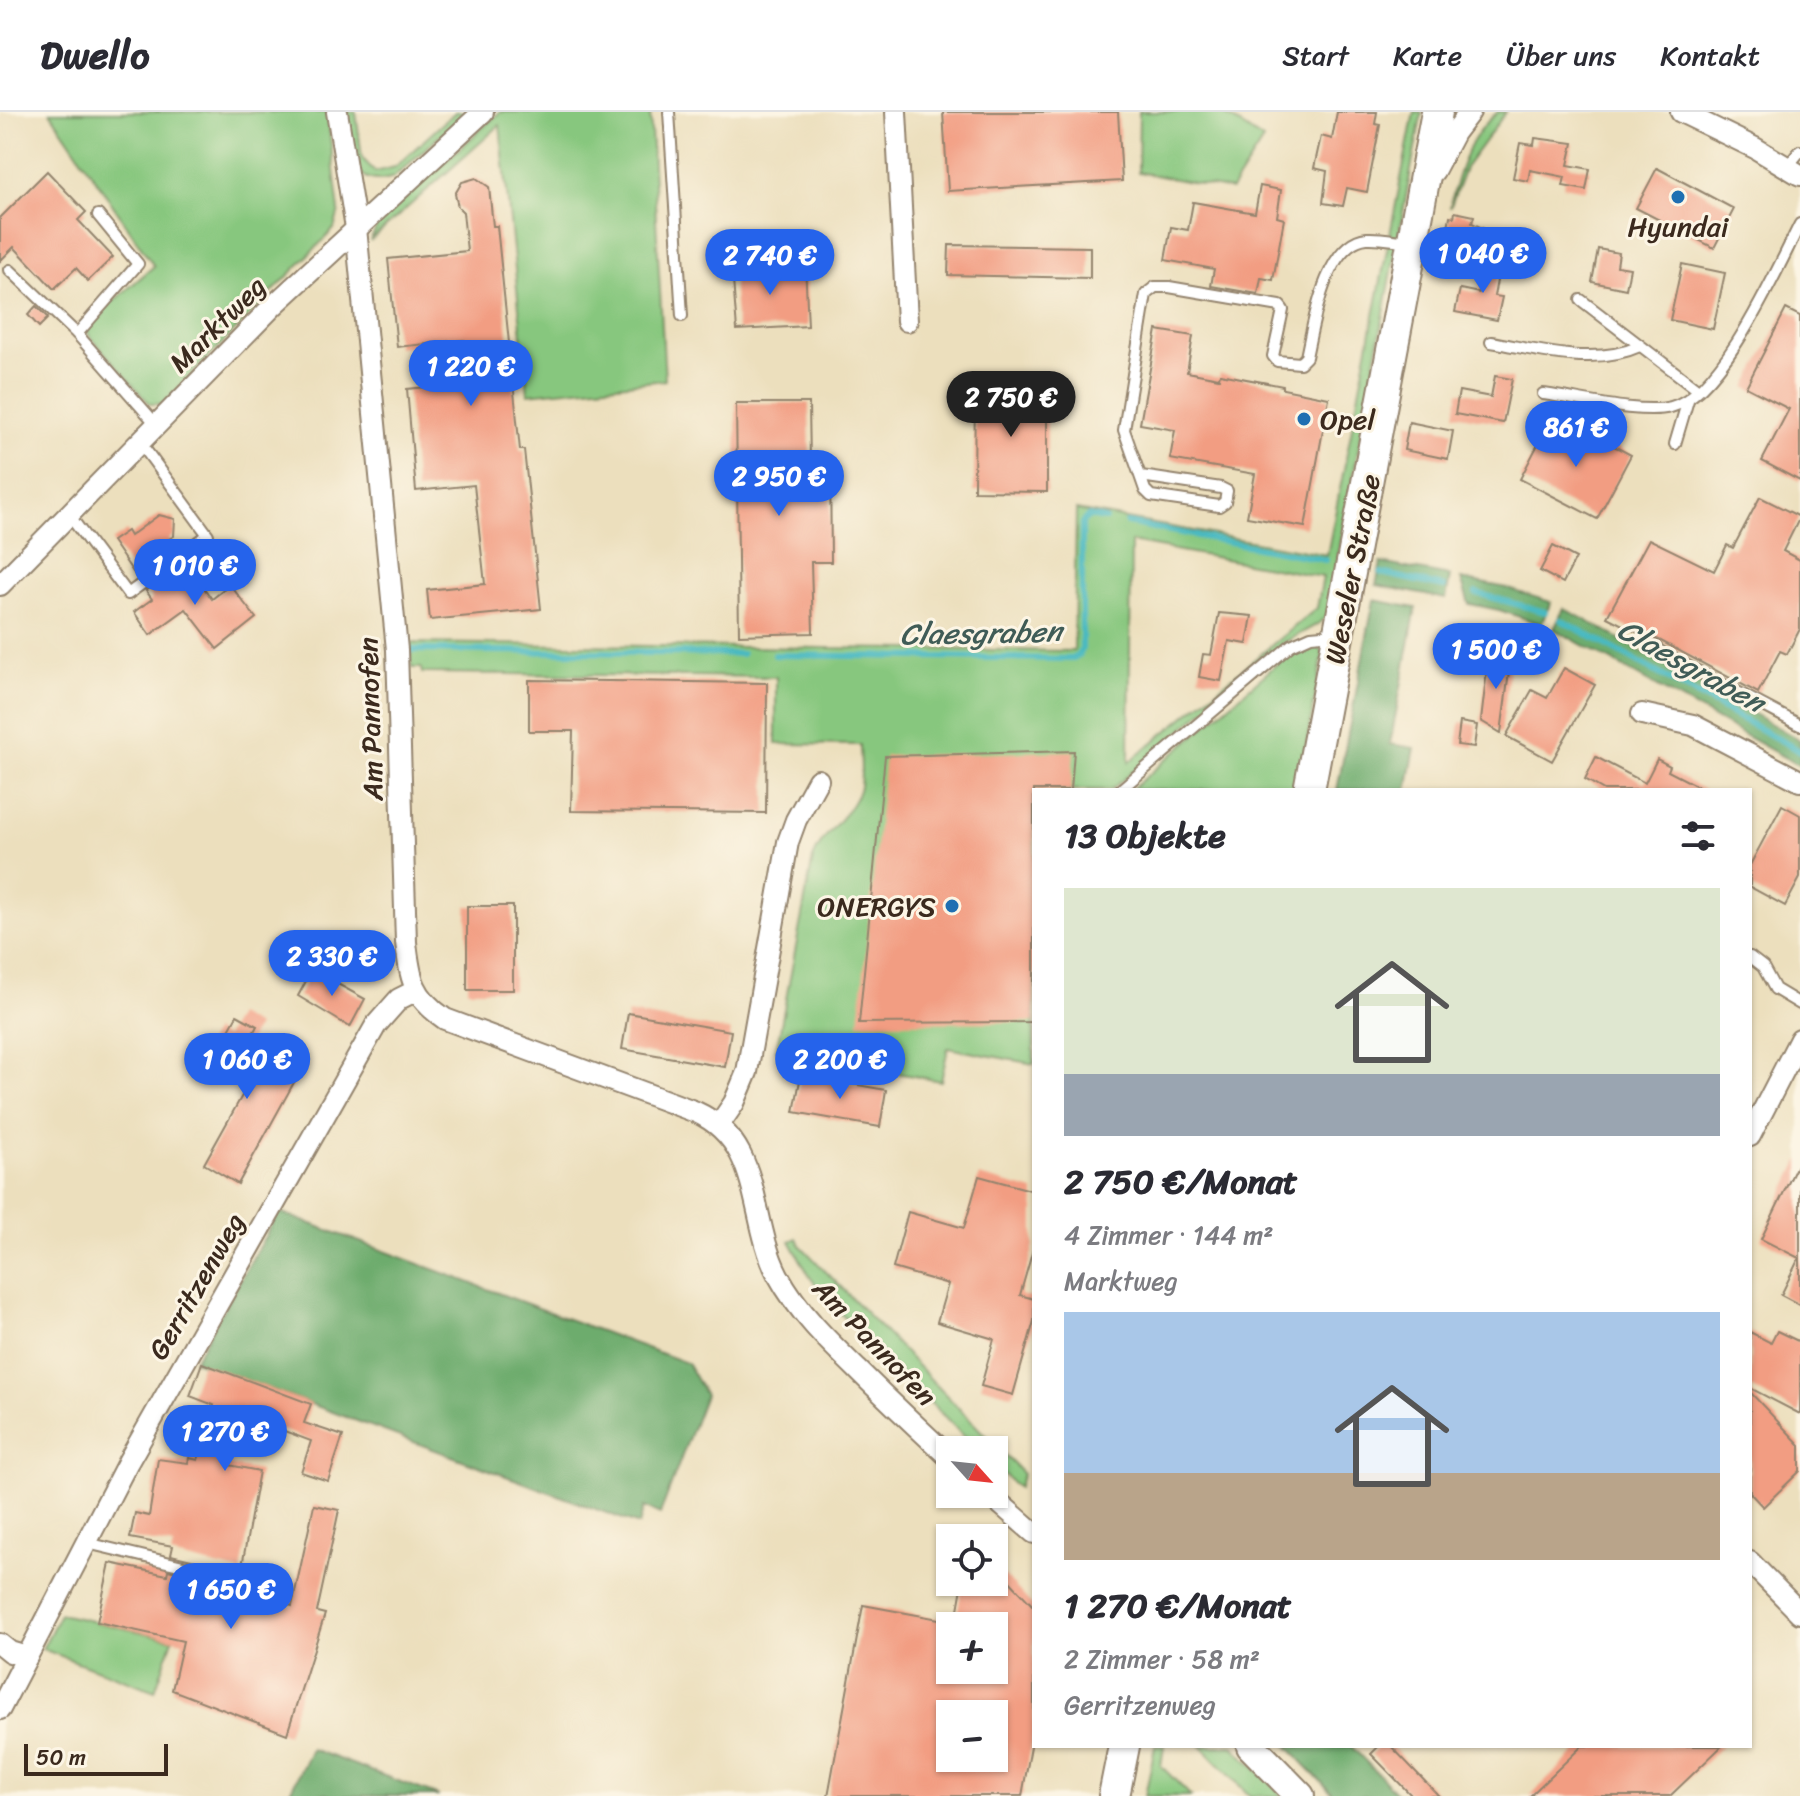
<!DOCTYPE html>
<html lang="de">
<head>
<meta charset="utf-8">
<style>
  body { margin:0; font-family:Sriracha,sans-serif; background:#f7f7f7; color:#2b2b33; height:100vh; display:flex; flex-direction:column; font-size:30px; white-space:nowrap }
  * { box-sizing:border-box; margin:0 }
  p { font-size:26px; color:#7c7c81 }
  .icon { flex:none; width:44px; height:44px; fill:none; stroke:currentColor; stroke-width:2; stroke-linecap:round; stroke-linejoin:round }
  .map { position:relative; flex:1; overflow:hidden }
  .panel { position:absolute; left:1032px; top:676px; width:720px; height:960px; display:flex; flex-direction:column; background:#fff; border-radius:0px; box-shadow:0 2px 6px #0004 }
  .panel>* { flex:none }
  .needle { width:52px; rotate:117deg }
  .tools { position:absolute; left:936px; top:1324px; display:grid; gap:16px }
  .tools a { display:grid; place-items:center; width:72px; height:72px; border-radius:0px; background:#fff; box-shadow:0 2px 6px #0004; font-size:40px }
  .scale { position:absolute; left:24px; bottom:20px; width:144px; box-sizing:border-box; padding-left:8px; border:4px solid #3b2a1e; border-top:0; font-size:22px; line-height:28px; white-space:nowrap; color:#3b2a1e; -webkit-text-stroke:6px #fcf5e5; paint-order:stroke }
  .price { position:absolute; translate:-50% -68px; padding:0 18px; border-radius:28px; background:#2563eb; color:#fff; font-size:26px; line-height:52px; filter:drop-shadow(0 2px 4px #0008) }
  .price::after { content:''; position:absolute; left:50%; top:48px; width:24px; height:18px; margin-left:-12px; background:inherit; clip-path:polygon(0 0,100% 0,50% 100%) }
  .price.selected { background:#222; color:#fff }
  ul { padding:0; list-style:none }
  li { display:grid; align-content:center; gap:16px; height:424px; padding:0 32px }
  li span { display:grid; place-items:center; height:248px; border-radius:0px; color:#555 }
  li>.icon { margin-inline-start:auto }
  span .icon { width:144px; height:144px; fill:#fffc; stroke-width:1 }
  li b { font-size:34px }
  h2 { display:flex; justify-content:space-between; align-items:center; height:96px; padding:0 32px; font-size:34px }
  header { display:flex; align-items:center; gap:48px; box-sizing:border-box; height:112px; padding:0 40px; background:#fff; border-bottom:2px solid #e1e1e2 }
  header strong { font-size:38px }
  nav { display:flex; gap:44px; margin-inline-start:auto; font-size:28px }
  .map>svg:first-child { display:block }
</style>
</head>
<body>
<header>
<strong>Dwello</strong>
<nav><a>Start</a><a>Karte</a><a>Über uns</a><a>Kontakt</a></nav>
</header>
<div class="map">
<svg width="1800" height="1684" viewBox="0 0 1800 1684">
  <rect width="100%" height="100%" fill="#fcf5e5"/>
  <filter id="ink" filterUnits="userSpaceOnUse"><feTurbulence type="fractalNoise" baseFrequency=".0125" numOctaves="2"/><feDisplacementMap in="SourceGraphic" scale="16" xChannelSelector="R" yChannelSelector="G"/><feConvolveMatrix kernelMatrix="1 2 1 2 8 2 1 2 1" color-interpolation-filters="sRGB"/></filter>
  <filter id="wash" filterUnits="userSpaceOnUse"><feTurbulence type="fractalNoise" baseFrequency=".006" numOctaves="4" result="noise"/><feDisplacementMap in="SourceGraphic" scale="32" xChannelSelector="R" yChannelSelector="G"/><feGaussianBlur stdDeviation="1.8" result="paint"/><feColorMatrix in="noise" values="0 0 0 0 0 0 0 0 0 0 0 0 0 0 0 0 0 1.4 0 .05"/><feComposite in="paint" operator="in"/></filter>
  <g filter="url(#wash)">
    <rect width="100%" height="100%" fill="#ecdfbd"/>
    <g fill="#87c77e" stroke="#61784e" stroke-width="2" fill-rule="evenodd">
      <path d="M 50,0 L 327,0 L 339,99 L 334,117 L 163,292 L 150,292 L 88,222 L 87,212 L 154,154 Z"/>
      <path d="M 343,0 L 356,0 L 362,46 L 375,60 L 395,55 L 455,0 L 466,0 L 394,65 C 348,81 349,31 343,0 Z"/>
      <path d="M 500,0 L 650,0 L 665,268 L 528,282 L 500,13 L 370,129 L 380,108 Z"/>
      <path d="M 1139,0 L 1221,0 L 1263,28 L 1231,78 L 1138,60 Z"/>
      <path d="M 1414,0 L 1422,0 L 1327,503 L 1318,512 L 1285,530 L 1111,678 L 1034,678 L 1034,952 L 948,936 L 941,969 L 776,939 L 813,746 C 823,720 850,704 859,678 C 863,665 860,646 860,633 L 776,632 L 776,565 L 422,561 L 421,556 L 412,556 L 410,531 L 1074,539 L 1076,398 L 1327,443 ZM 1131,430 L 1323,465 L 1317,496 L 1129,650 Z"/>
      <path d="M 1498,0 L 1506,0 L 1465,56 L 1450,96 C 1457,61 1469,23 1498,0 Z"/>
      <path d="M 1311,530 L 1317,532 L 1323,542 L 1298,678 L 1131,678 L 1292,539 Z"/>
      <path d="M 797,1126 L 800,1133 L 1023,1362 L 1018,1376 L 994,1353 L 994,1338 L 978,1338 L 829,1190 L 810,1165 L 790,1129 Z"/>
      <path d="M 60,1502 L 173,1527 L 155,1579 L 42,1537 Z"/>
      <path d="M 1155,1634 L 1164,1634 L 1161,1654 L 1191,1684 L 1145,1684 Z"/>
      <path d="M 1201,1634 L 1233,1634 L 1283,1684 L 1250,1684 Z"/>
    </g>
    <g fill="#6dac6d" stroke="#546b46" stroke-width="2">
      <path d="M 1381,451 L 1450,464 L 1446,487 L 1376,473 Z"/>
      <path d="M 1461,467 L 1502,475 L 1551,490 L 1541,512 L 1499,498 L 1469,492 Z"/>
      <path d="M 1374,488 L 1416,496 L 1390,632 L 1415,636 L 1407,678 L 1337,678 Z"/>
      <path d="M 1564,496 L 1800,628 L 1800,654 L 1554,517 Z"/>
      <path d="M 279,1100 L 687,1251 L 705,1283 L 660,1402 L 644,1395 L 639,1413 L 194,1249 Z"/>
      <path d="M 1287,1634 L 1351,1634 L 1399,1684 L 1335,1684 Z"/>
      <path d="M 311,1637 L 439,1684 L 333,1684 L 325,1682 L 288,1684 Z"/>
    </g>
    <g fill="none" stroke-linecap="round" stroke-linejoin="round">
      <g stroke="#4ab9c1" stroke-width="6">
        <path d="M 1127,411 L 1326,448"/>
        <path d="M 1381,461 L 1444,475"/>
        <path d="M 1476,481 L 1545,500"/>
        <path d="M 1561,508 L 1800,639"/>
        <path d="M 411,538 L 742,542"/>
        <path d="M 775,543 L 1072,547 L 1079,543 L 1082,537 L 1082,411 L 1088,404 L 1105,407"/>
      </g>
    </g>
    <g id="blocks">
      <g fill="#f29d82" fill-rule="evenodd">
        <path d="M 943,0 L 1118,0 L 1122,69 L 948,79 Z"/>
        <path d="M 1337,0 L 1377,0 L 1375,12 L 1380,13 L 1367,80 L 1347,76 L 1343,94 L 1323,91 L 1327,59 L 1314,56 L 1321,24 L 1332,27 Z"/>
        <path d="M 1535,26 L 1573,31 L 1568,53 L 1590,57 L 1586,78 L 1563,74 L 1565,65 L 1530,58 L 1528,69 L 1513,66 L 1520,31 L 1534,33 Z"/>
        <path d="M 1657,56 L 1734,97 L 1714,136 L 1636,96 Z"/>
        <path d="M 47,59 L 86,100 L 78,108 L 113,145 L 88,169 L 76,156 L 54,177 L 14,135 L 0,149 L 0,106 Z"/>
        <path d="M 476,66 L 489,75 L 493,114 L 497,114 L 520,338 L 524,338 L 541,497 L 430,508 L 427,478 L 485,472 L 474,373 L 416,379 L 407,277 L 469,271 L 464,228 L 397,235 L 388,147 L 467,139 L 463,100 L 458,95 L 455,82 L 462,70 Z"/>
        <path d="M 1260,74 L 1281,78 L 1277,105 L 1284,107 L 1273,168 L 1261,166 L 1258,182 L 1211,174 L 1214,157 L 1165,148 L 1171,115 L 1188,118 L 1193,90 L 1255,101 Z"/>
        <path d="M 1455,100 L 1474,104 L 1472,111 L 1524,136 L 1522,141 L 1446,126 L 1450,104 L 1454,105 Z"/>
        <path d="M 949,133 L 1090,135 L 1090,166 L 948,163 Z"/>
        <path d="M 1598,137 L 1619,141 L 1617,154 L 1630,156 L 1626,177 L 1592,170 Z"/>
        <path d="M 1486,146 L 1501,148 L 1494,184 L 1502,185 L 1497,208 L 1455,200 L 1460,177 L 1479,181 Z"/>
        <path d="M 805,152 L 808,214 L 737,218 L 732,156 Z"/>
        <path d="M 1682,152 L 1725,161 L 1713,217 L 1670,208 Z"/>
        <path d="M 36,194 L 48,206 L 39,215 L 28,203 Z"/>
        <path d="M 1786,197 L 1800,204 L 1800,369 L 1762,349 L 1789,297 L 1746,275 Z"/>
        <path d="M 1157,218 L 1193,224 L 1187,260 L 1219,266 L 1220,262 L 1283,274 L 1283,277 L 1329,286 L 1305,415 L 1247,405 L 1255,362 L 1170,347 L 1175,318 L 1140,312 Z"/>
        <path d="M 1495,264 L 1512,267 L 1503,311 L 1455,302 L 1459,279 L 1491,285 Z"/>
        <path d="M 975,274 L 1047,275 L 1047,380 L 974,379 Z"/>
        <path d="M 736,291 L 809,291 L 810,350 L 830,349 L 831,450 L 811,450 L 813,521 L 739,523 Z"/>
        <path d="M 1409,310 L 1453,319 L 1448,347 L 1404,338 Z"/>
        <path d="M 1574,313 L 1631,343 L 1597,407 L 1520,367 L 1547,315 L 1567,326 Z"/>
        <path d="M 1760,385 L 1800,405 L 1783,439 L 1800,448 L 1800,517 L 1787,542 L 1780,539 L 1758,581 L 1659,528 L 1647,523 L 1646,525 L 1607,505 L 1649,427 L 1714,459 L 1727,433 L 1733,436 Z"/>
        <path d="M 159,403 L 175,407 L 174,424 L 169,427 L 176,437 L 137,466 L 112,429 L 127,419 L 130,424 Z"/>
        <path d="M 1553,434 L 1576,446 L 1563,471 L 1540,459 Z"/>
        <path d="M 185,450 L 212,487 L 230,473 L 256,506 L 217,537 L 186,497 L 150,523 L 134,500 L 152,487 L 146,479 Z"/>
        <path d="M 1219,501 L 1252,504 L 1247,532 L 1229,529 L 1221,569 L 1199,565 L 1203,542 L 1211,543 Z"/>
        <path d="M 1489,541 L 1511,544 L 1501,621 L 1481,609 Z"/>
        <path d="M 1564,556 L 1595,573 L 1552,649 L 1506,624 L 1532,578 L 1547,586 Z"/>
        <path d="M 529,568 L 767,571 L 766,701 L 571,699 L 573,619 L 529,619 Z"/>
        <path d="M 1460,610 L 1477,613 L 1474,635 L 1457,633 Z"/>
        <path d="M 1074,639 L 1071,678 L 1034,678 L 1034,910 L 859,911 L 885,644 Z"/>
        <path d="M 1596,645 L 1645,671 L 1657,647 L 1670,654 L 1668,659 L 1705,678 L 1604,678 L 1585,667 Z"/>
        <path d="M 1782,693 L 1800,703 L 1800,766 L 1785,794 L 1750,775 L 1750,753 Z"/>
        <rect x="467" y="794" width="46" height="84"/>
        <path d="M 312,858 L 365,887 L 350,915 L 298,884 Z"/>
        <path d="M 628,901 L 731,919 L 725,955 L 622,937 Z"/>
        <path d="M 237,903 L 257,914 L 245,936 L 297,965 L 238,1072 L 204,1052 L 253,964 L 205,937 L 214,919 L 225,925 Z"/>
        <path d="M 801,963 L 886,978 L 880,1015 L 794,1000 Z"/>
        <path d="M 1800,1047 L 1800,1193 L 1781,1183 L 1799,1146 L 1761,1127 Z"/>
        <path d="M 979,1064 L 1034,1079 L 1034,1134 L 1020,1183 L 1034,1187 L 1034,1209 L 1013,1283 L 981,1274 L 994,1227 L 937,1210 L 948,1172 L 893,1156 L 908,1100 L 964,1116 Z"/>
        <path d="M 1777,1219 L 1800,1230 L 1800,1302 L 1750,1276 L 1750,1220 L 1771,1231 Z"/>
        <path d="M 202,1251 L 311,1292 L 304,1311 L 343,1324 L 328,1369 L 301,1360 L 311,1329 L 242,1303 L 229,1353 L 259,1359 L 241,1460 L 171,1443 L 173,1434 L 130,1426 L 135,1401 L 149,1404 L 158,1347 L 188,1351 L 189,1346 L 198,1348 L 214,1293 L 190,1284 Z"/>
        <path d="M 1750,1280 L 1800,1333 L 1800,1359 L 1763,1395 L 1750,1381 Z"/>
        <path d="M 314,1393 L 339,1398 L 317,1500 L 325,1502 L 287,1622 L 172,1578 L 183,1529 L 97,1510 L 110,1451 L 167,1463 L 168,1458 L 238,1475 L 237,1480 L 292,1494 Z"/>
        <path d="M 994,1462 L 1005,1464 L 1034,1495 L 1034,1618 L 1022,1684 L 828,1684 L 863,1493 L 950,1509 L 950,1558 L 994,1558 L 994,1514 L 955,1514 L 963,1470 L 994,1470 ZM 950,1602 L 994,1602 L 994,1646 L 950,1646 Z"/>
        <path d="M 1379,1634 L 1391,1634 L 1439,1684 L 1412,1684 L 1371,1642 Z"/>
        <path d="M 1582,1634 L 1722,1634 L 1670,1684 L 1530,1684 Z"/>
      </g>
    </g>
  </g>
  <g filter="url(#ink)">
    <use href="#blocks" fill-opacity="0" stroke="#94846e" stroke-width="2"/>
    <g fill="none" stroke-linecap="round" stroke-linejoin="round">
      <defs>
        <g id="lane">
          <path d="M 669,0 L 682,204"/>
          <path d="M 1787,55 L 1800,39"/>
          <path d="M 98,103 L 138,152 L 77,222 L 156,312"/>
          <path d="M 10,158 L 77,222"/>
          <path d="M 1581,188 L 1697,277"/>
          <path d="M 1491,230 C 1539,238 1594,255 1640,234"/>
          <path d="M 1543,282 C 1576,286 1641,303 1671,295 C 1723,281 1776,159 1800,112"/>
          <path d="M 1675,332 L 1688,288"/>
          <path d="M 1141,364 L 1221,376 L 1227,379 L 1225,390 L 1219,394 L 1151,384 L 1145,378 L 1124,318 L 1146,182 L 1155,175 L 1169,175 L 1280,194 L 1283,198 L 1273,244 L 1277,249 L 1300,251 L 1306,245 C 1313,214 1325,130 1367,126 C 1381,125 1397,129 1411,130"/>
          <path d="M 69,403 L 128,482 L 208,423 L 139,329"/>
          <path d="M 1654,534 L 1661,540 L 1800,613"/>
          <path d="M 1120,678 L 1291,533 L 1311,524 L 1333,522"/>
          <path d="M 1750,845 L 1763,855 L 1775,877 L 1800,892"/>
          <path d="M 87,1431 L 250,1470"/>
        </g>
        <g id="street">
          <path d="M 337,0 L 356,116 L 397,538 L 406,830 C 410,867 413,885 445,907 L 696,1000 C 764,1031 748,1105 778,1163 C 798,1200 827,1228 857,1257 C 887,1287 919,1317 950,1346"/>
          <path d="M 896,0 L 907,209"/>
          <path d="M 1681,0 L 1755,36 L 1800,63"/>
          <path d="M 1434,59 L 1454,21 L 1470,0"/>
          <path d="M 0,473 L 272,195 L 483,0"/>
          <path d="M 1642,602 L 1693,613 L 1800,669"/>
          <path d="M 719,1013 L 734,991 L 747,960 L 788,730 L 796,708 L 818,668"/>
          <path d="M 1750,1024 L 1800,927"/>
          <path d="M 989,1382 L 1034,1421"/>
          <path d="M 1750,1450 L 1800,1501"/>
          <path d="M 0,1532 L 10,1540 L 27,1545"/>
          <path d="M 0,1597 L 128,1350 L 376,913 L 399,887 L 415,879"/>
        </g>
        <path id="secondary" d="M 1251,1634 L 1300,1684"/>
        <g id="primary">
          <path d="M 1309,678 L 1437,0"/>
          <path d="M 1114,1684 L 1124,1634"/>
        </g>
      </defs>
      <use href="#lane" stroke="#94846e" stroke-width="14"/>
      <use href="#street" stroke="#94846e" stroke-width="24"/>
      <use href="#secondary" stroke="#94846e" stroke-width="32"/>
      <use href="#primary" stroke="#94846e" stroke-width="34"/>
      <use href="#lane" stroke="#fff" stroke-width="10"/>
      <use href="#street" stroke="#fff" stroke-width="20"/>
      <use href="#secondary" stroke="#fff" stroke-width="28"/>
      <use href="#primary" stroke="#fff" stroke-width="30"/>
    </g>
  </g>
  <g fill="#1f6fb2" stroke="#fcf5e5" stroke-width="3">
    <circle cx="1678" cy="85" r="8"/>
    <circle cx="1304" cy="307" r="8"/>
    <circle cx="952" cy="794" r="8"/>
  </g>
  <g text-anchor="middle" stroke-width="6" stroke-linejoin="round" paint-order="stroke">
    <g font-size="28" fill="#3b2a1e" stroke="#fcf5e5">
      <text x="1678" y="124">Hyundai</text>
      <text x="1320" y="317" text-anchor="start">Opel</text>
      <text x="936" y="804" text-anchor="end">ONERGYS</text>
    </g>
    <g font-size="28" fill="#3b2a1e" stroke="#fcf5e5">
      <text transform="translate(217 212) rotate(-45)" y="10">Marktweg</text>
      <text transform="translate(1352 457) rotate(-79)" y="10">Weseler Straße</text>
      <text transform="translate(370 607) rotate(-92)" y="10">Am Pannofen</text>
      <text transform="translate(196 1174) rotate(-60)" y="10">Gerritzenweg</text>
      <text transform="translate(875 1230) rotate(46)" y="10">Am Pannofen</text>
    </g>
    <g font-size="30" font-style="italic" fill="#405c57" stroke="#fcf5e5">
      <text transform="translate(981 521) rotate(-1)" y="10">Claesgraben</text>
      <text transform="translate(1691 554) rotate(29)" y="10">Claesgraben</text>
    </g>
  </g>
</svg>
<div class="tools">
<a><svg class="needle" viewBox="-14 -14 28 28"><path d="M0-13l5 13h-10z" fill="#e53935"/><path d="M0 13l5-13h-10z" fill="#7c7c81"/></svg></a>
<a><svg class="icon" aria-label="locate" viewBox="0 0 24 24"><circle cx="12" cy="12" r="6"/><path d="M12 2v4M12 18v4M2 12h4M18 12h4"/></svg></a>
<a>+</a>
<a>−</a>
</div>
<div class="scale">50 m</div>
<b class="price" style="left:1483px;top:183px">1 040 €</b>
<b class="price" style="left:770px;top:185px">2 740 €</b>
<b class="price" style="left:471px;top:296px">1 220 €</b>
<b class="price selected" style="left:1011px;top:327px">2 750 €</b>
<b class="price" style="left:1576px;top:357px">861 €</b>
<b class="price" style="left:779px;top:406px">2 950 €</b>
<b class="price" style="left:195px;top:495px">1 010 €</b>
<b class="price" style="left:1496px;top:579px">1 500 €</b>
<b class="price" style="left:332px;top:886px">2 330 €</b>
<b class="price" style="left:247px;top:989px">1 060 €</b>
<b class="price" style="left:840px;top:989px">2 200 €</b>
<b class="price" style="left:225px;top:1361px">1 270 €</b>
<b class="price" style="left:231px;top:1519px">1 650 €</b>
<section class="panel">
<h2>13 Objekte<svg class="icon" aria-label="filters" viewBox="0 0 24 24"><path d="M4 7h16M4 17h16"/><circle cx="9" cy="7" r="2"/><circle cx="15" cy="17" r="2"/></svg></h2>
<ul>
<li><span style="background:linear-gradient(#dfe7d0 75%,#9aa5b1 0)"><svg class="icon" aria-label="home" viewBox="0 0 24 24"><path d="M3 11l9-7 9 7M6 9v11h12V9"/></svg></span><div><b>2 750 €/Monat</b><p>4 Zimmer · 144 m²</p><p>Marktweg</p></div></li>
<li><span style="background:linear-gradient(#a9c7e8 65%,#b9a48a 0)"><svg class="icon" aria-label="home" viewBox="0 0 24 24"><path d="M3 11l9-7 9 7M6 9v11h12V9"/></svg></span><div><b>1 270 €/Monat</b><p>2 Zimmer · 58 m²</p><p>Gerritzenweg</p></div></li>
</ul>
</section>
</div>
</body>
</html>
